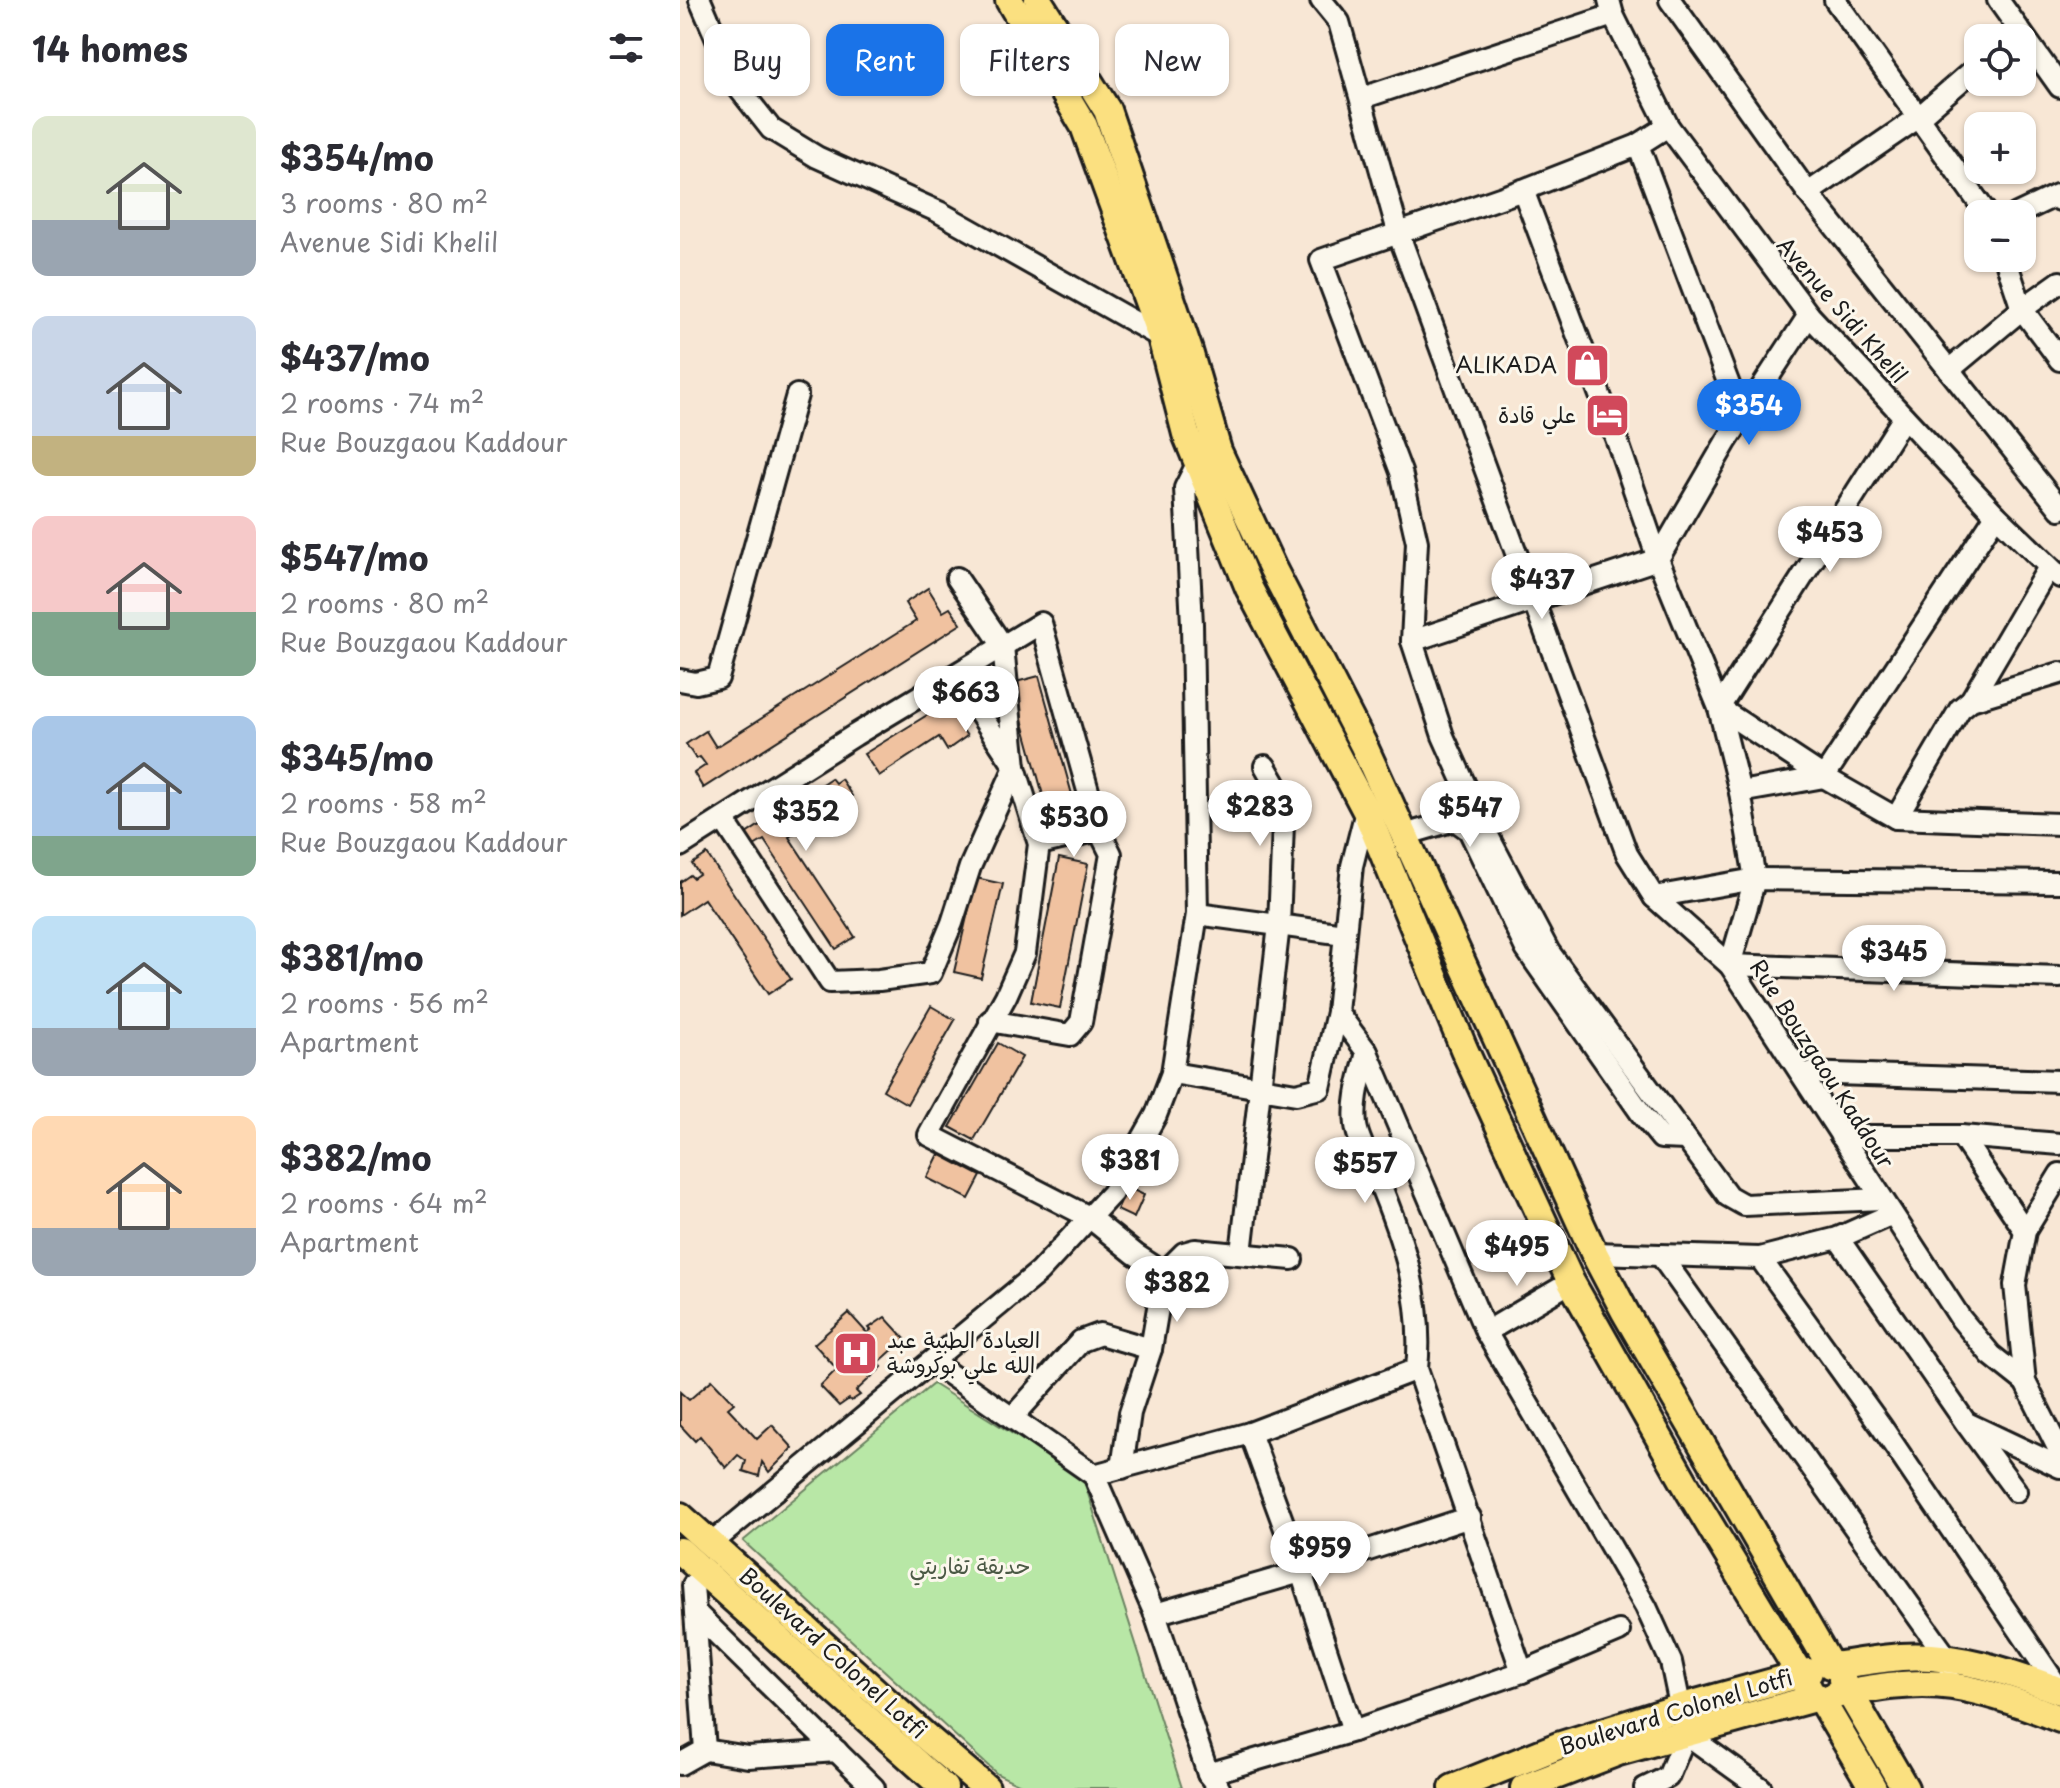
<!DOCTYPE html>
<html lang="en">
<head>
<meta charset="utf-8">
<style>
  body { margin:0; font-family:"Playpen Sans","Playpen Sans Arabic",sans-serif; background:#f2f2f3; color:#2b2b33; height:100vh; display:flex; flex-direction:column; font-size:30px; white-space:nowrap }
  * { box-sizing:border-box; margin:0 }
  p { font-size:26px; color:#7c7c81 }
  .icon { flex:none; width:44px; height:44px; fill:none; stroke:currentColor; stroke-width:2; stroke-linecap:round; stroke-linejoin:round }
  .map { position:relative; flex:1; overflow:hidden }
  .panel { display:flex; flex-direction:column; background:#fff; width:680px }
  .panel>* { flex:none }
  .top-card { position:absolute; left:24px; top:24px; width:760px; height:72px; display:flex; gap:16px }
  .controls { position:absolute; left:1284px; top:24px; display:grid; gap:16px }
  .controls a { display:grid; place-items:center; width:72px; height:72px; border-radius:16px; background:#fff; box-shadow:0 2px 6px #0004; font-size:40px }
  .price { position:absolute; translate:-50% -68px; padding:0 18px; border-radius:28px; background:#fff; color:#222; font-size:26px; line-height:52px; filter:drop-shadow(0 2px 4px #0008) }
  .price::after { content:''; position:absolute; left:50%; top:48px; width:24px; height:18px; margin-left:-12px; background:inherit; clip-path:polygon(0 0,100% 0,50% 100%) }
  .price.active { background:#1a73e8; color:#fff }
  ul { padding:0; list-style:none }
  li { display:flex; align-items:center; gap:24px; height:200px; padding:0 32px }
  li span { display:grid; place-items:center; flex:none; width:224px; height:160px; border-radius:16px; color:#555 }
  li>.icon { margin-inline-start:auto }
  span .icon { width:96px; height:96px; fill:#fffc; stroke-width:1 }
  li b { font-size:34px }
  h2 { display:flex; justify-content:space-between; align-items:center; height:96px; padding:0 32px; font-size:34px }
  .chip { padding:0 28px; border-radius:16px; background:#fff; box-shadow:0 2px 6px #0004; font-size:28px; line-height:72px }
  .chip.active { background:#1a73e8; color:#fff }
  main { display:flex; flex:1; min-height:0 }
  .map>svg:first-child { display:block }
</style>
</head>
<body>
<main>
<section class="panel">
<h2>14 homes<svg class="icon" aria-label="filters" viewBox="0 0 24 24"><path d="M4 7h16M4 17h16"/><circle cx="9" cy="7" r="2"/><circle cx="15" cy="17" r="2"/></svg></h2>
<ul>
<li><span style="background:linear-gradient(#dfe7d0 65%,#9aa5b1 0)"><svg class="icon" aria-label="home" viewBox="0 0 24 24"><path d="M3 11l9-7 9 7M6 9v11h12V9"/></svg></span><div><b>$354/mo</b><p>3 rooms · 80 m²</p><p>Avenue Sidi Khelil</p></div></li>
<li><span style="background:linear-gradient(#c9d6e8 75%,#c2b280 0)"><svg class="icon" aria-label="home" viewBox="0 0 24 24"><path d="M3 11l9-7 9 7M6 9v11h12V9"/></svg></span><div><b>$437/mo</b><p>2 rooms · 74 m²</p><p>Rue Bouzgaou Kaddour</p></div></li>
<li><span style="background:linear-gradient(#f6c9c9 60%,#7fa58c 0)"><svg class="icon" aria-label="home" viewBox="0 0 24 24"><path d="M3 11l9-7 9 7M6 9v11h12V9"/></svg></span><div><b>$547/mo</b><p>2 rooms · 80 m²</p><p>Rue Bouzgaou Kaddour</p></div></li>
<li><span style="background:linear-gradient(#a9c7e8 75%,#7fa58c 0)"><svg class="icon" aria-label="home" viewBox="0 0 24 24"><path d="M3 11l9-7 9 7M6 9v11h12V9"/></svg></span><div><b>$345/mo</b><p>2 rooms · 58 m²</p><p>Rue Bouzgaou Kaddour</p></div></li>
<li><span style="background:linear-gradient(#bfe0f5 70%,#9aa5b1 0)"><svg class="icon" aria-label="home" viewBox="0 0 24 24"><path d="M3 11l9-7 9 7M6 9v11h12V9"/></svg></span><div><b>$381/mo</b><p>2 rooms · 56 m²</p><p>Apartment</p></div></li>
<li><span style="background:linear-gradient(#ffd9b3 70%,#9aa5b1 0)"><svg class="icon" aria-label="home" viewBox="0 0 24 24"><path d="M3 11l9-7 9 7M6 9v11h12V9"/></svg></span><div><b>$382/mo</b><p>2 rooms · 64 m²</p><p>Apartment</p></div></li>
</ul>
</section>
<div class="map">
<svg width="1380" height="1788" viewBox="0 0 1380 1788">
  <rect width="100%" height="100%" fill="#f8e7d5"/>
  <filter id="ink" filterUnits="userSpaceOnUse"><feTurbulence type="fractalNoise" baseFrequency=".0125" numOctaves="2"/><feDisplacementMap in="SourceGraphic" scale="16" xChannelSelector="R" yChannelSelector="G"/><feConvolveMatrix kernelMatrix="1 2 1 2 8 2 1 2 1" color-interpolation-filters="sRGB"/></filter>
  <g filter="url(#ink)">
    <path fill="#b8e7a6" stroke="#6a8261" stroke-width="2" d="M 253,1384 L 403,1478 L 502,1788 L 347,1788 L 317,1774 L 63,1541 Z"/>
    <g fill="#f0c2a0" stroke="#1c1c1c" stroke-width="2">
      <path d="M 248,588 L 263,612 L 270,608 L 281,624 L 23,788 L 14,773 L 26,765 L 20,757 L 16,759 L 6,744 L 26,731 L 36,747 L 236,621 L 225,603 Z"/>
      <path d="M 359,676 L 398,816 L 371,824 L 332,683 Z"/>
      <path d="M 259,694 L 287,736 L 267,750 L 259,737 L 199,776 L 184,754 L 252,712 L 246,703 Z"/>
      <path d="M 151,778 L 155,783 L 161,779 L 172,796 L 109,837 L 175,937 L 156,949 L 84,840 L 74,846 L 66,834 Z"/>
      <path d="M 27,854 L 111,979 L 88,994 L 24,899 L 0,915 L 0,882 L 10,875 L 13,878 L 19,874 L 12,864 Z"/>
      <path d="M 379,858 L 408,864 L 380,1008 L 351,1002 Z"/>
      <path d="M 296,878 L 323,884 L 301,978 L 274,972 Z"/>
      <path d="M 251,1006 L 275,1020 L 227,1104 L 203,1090 Z"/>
      <path d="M 318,1043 L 342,1057 L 294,1140 L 270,1127 Z"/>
      <path d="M 259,1154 L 301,1176 L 289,1199 L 247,1178 Z"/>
      <path d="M 447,1187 L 464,1195 L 454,1218 L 437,1210 Z"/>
      <path d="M 169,1313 L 187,1333 L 191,1330 L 189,1328 L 205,1317 L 225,1339 L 198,1363 L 202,1367 L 176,1391 L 180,1395 L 171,1401 L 169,1399 L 159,1406 L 140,1386 L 157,1369 L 134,1344 Z"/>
      <path d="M 32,1380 L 54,1403 L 48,1408 L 77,1439 L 92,1425 L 113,1448 L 89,1472 L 82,1462 L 79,1476 L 63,1471 L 66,1461 L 58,1455 L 46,1468 L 20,1436 L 15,1441 L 0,1425 L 0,1392 L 9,1400 Z"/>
    </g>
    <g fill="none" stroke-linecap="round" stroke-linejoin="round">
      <defs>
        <g id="minor">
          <path d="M 20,0 L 57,86 L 91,129 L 137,157 L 259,212 L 481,337"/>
          <path d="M 641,0 L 659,22 L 719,235 L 947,854 L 974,897 L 1050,965 L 1281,1319 L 1311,1355 L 1345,1382"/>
          <path d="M 929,0 L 933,15 L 988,126 L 1129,315 L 1316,515 L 1380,577"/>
          <path d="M 990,0 L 1128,193 L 1380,509"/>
          <path d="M 1155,0 L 1307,214"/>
          <path d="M 1318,0 L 1380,87"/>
          <path d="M 682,98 L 933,15"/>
          <path d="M 988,126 L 958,145 L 843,190 L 641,260 L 721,472 L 737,542 L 732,641 L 763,736 L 808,836 L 869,952 L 1048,1196 L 1064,1205 L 1202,1199"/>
          <path d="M 958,145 L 1062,419"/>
          <path d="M 843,190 L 939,446 L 978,559 L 1039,708 L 1060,792 L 1075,879 L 1050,965 L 1380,977"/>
          <path d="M 1128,193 L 1239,117 L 1298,66"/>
          <path d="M 1337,214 L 1377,195 L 1380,200"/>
          <path d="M 1325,258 L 1342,309 L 1380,360"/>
          <path d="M 1269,370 L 1342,309 L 1380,282"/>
          <path d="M 1224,417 L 1039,708 L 1144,777 L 1216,818 L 1380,824"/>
          <path d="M 277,578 L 323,646 L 335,767 L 359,844 L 345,953 L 326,996 L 249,1135 L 409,1217 L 455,1254 L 484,1273"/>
          <path d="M 732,641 L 978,559 L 1046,442 L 1129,315"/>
          <path d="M 0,680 L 16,683 L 38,678 L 117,395"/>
          <path d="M 1291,700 L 1369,567"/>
          <path d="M 1060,792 L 1144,777 L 1316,515"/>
          <path d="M 1216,818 L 1280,709 L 1291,700 L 1380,673"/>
          <path d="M 43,819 L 150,982 L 199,980 L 251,973 L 272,923 L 290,867 L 335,767 L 275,676"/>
          <path d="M 724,835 L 775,820 L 789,830 L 846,949 L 963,1116 L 981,1138 L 1006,1139"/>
          <path d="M 359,844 L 419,830"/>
          <path d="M 0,846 L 175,735 L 361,623 L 419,830 L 431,854 L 401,1022 L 390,1035 L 310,1021"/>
          <path d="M 974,897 L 1075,879 L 1380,882"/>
          <path d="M 517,914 L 664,934"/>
          <path d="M 657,1012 L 687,1052 L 806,1332 L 966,1607 L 991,1662 L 1006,1734 L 988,1777 L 965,1788"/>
          <path d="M 687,1052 C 681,1077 673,1100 676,1125 C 678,1142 691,1161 697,1177 C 723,1239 744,1301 737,1369 L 842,1672"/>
          <path d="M 492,1073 L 616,1094 L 640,1088 L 657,1012 L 672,866 L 686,811"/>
          <path d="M 1122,1073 L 1380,1081"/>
          <path d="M 1161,1136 L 1281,1136 L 1380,1144"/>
          <path d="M 1281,1136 L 1345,1231"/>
          <path d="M 1380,1174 L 1345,1231 L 1335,1285 L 1345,1382 L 1380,1452"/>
          <path d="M 1158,1238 L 1286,1423 L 1336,1491"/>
          <path d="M 561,1253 L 599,925 L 604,799 L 585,766"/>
          <path d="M 914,1253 L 1080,1258 L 1158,1238 L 1212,1214"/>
          <path d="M 981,1256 L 1268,1659 L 1269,1669"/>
          <path d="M 1080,1258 L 1201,1426 L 1380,1690"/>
          <path d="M 806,1332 L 891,1282"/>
          <path d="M 252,1362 L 414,1475 L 475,1614 L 528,1774 L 539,1788"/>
          <path d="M 332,1418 L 401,1341 L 420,1334 L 471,1349"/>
          <path d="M 1289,1424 L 1380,1467"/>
          <path d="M 570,1433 L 621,1572 L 673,1731"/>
          <path d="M 442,1468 L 450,1413 L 471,1349 L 484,1273 L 504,1253 L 515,1250 L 612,1259"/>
          <path d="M 414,1475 L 570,1433 L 737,1369"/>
          <path d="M 32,1543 L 359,1272 L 432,1193 L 476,1115 L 492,1073 L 517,914 L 512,624 L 505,488 L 518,462 L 526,458"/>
          <path d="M 15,1612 L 194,1788"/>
          <path d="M 475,1614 L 621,1572 L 790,1517"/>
          <path d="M 1006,1734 L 1081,1788"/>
          <path d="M 25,1750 L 68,1757 L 157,1751"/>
          <path d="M 0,1764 L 25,1750 L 13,1585"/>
          <path d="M 528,1774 L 673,1731 L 842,1672 L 939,1631"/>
        </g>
        <g id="major">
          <path d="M 329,0 L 404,126 L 481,337 L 506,434 L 569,588 L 686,811 L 784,1049 L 891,1282 L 1011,1494 L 1129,1689"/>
          <path d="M 358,0 L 427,110 L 509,351 L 538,451 L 592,567 L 683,744 L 914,1253 L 945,1312 L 1150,1665"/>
          <path d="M 0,1516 L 245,1736 L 306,1788"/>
          <path d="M 0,1551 L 264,1788"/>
          <path d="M 1153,1666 C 1175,1663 1198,1659 1221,1657 C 1275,1653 1331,1672 1380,1691"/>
          <path d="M 1162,1680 L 1225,1788"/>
          <path d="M 1154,1695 C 1192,1688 1234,1680 1272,1686 C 1309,1692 1346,1705 1380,1719"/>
          <path d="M 1140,1698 L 1193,1788"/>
          <path d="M 773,1788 L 878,1746 L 1002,1707 L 1129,1672"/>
          <path d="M 844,1788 L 938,1752 L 1138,1697"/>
        </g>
      </defs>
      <use href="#minor" stroke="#1c1c1c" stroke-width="26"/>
      <use href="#major" stroke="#1c1c1c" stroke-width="32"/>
      <use href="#minor" stroke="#fbf7ec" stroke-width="20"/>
      <use href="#major" stroke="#fbe080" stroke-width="26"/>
    </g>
  </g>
  <defs>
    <symbol id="shop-square" viewBox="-11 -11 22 22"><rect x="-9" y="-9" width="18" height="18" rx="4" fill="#d1495b" stroke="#fbf7ec"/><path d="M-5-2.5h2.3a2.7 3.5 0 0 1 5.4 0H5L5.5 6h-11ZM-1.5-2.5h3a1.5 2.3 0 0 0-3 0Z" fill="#fff"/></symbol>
    <symbol id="hotel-square" viewBox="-11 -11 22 22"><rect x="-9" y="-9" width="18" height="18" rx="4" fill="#d1495b" stroke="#fbf7ec"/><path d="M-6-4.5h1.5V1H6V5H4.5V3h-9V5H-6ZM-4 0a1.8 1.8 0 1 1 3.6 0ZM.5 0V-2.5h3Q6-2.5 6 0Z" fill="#fff"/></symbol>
    <symbol id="hospital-square" viewBox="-11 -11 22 22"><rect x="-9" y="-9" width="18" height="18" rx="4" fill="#d1495b" stroke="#fbf7ec"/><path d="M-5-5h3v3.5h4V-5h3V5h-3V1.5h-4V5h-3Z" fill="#fff"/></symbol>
  </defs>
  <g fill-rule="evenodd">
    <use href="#shop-square" x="882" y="340" width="51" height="51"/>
    <use href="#hotel-square" x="902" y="390" width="51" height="51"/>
    <use href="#hospital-square" x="150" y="1328" width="51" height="51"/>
  </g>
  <g text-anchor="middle" stroke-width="6" stroke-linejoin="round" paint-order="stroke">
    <g font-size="22" fill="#1c1c1c" stroke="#fbf7ec">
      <text transform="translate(1162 310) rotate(49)" y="8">Avenue Sidi Khelil</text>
      <text transform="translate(1142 1064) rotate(57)" y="8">Rue Bouzgaou Kaddour</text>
      <text transform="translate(153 1653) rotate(42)" y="8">Boulevard Colonel Lotfi</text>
      <text transform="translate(996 1712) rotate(-17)" y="8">Boulevard Colonel Lotfi</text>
    </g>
    <g font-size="22" fill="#1c1c1c" stroke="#fbf7ec" text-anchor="end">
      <text x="877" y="373">ALIKADA</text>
      <text x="896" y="423">علي قادة</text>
      <text x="207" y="1348" text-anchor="start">العيادة الطبية عبد<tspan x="207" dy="25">الله علي بوكروشة</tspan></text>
    </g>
    <g font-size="22" fill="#4b5945" stroke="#fbf7ec">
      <text x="290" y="1574">حديقة تفاريتي</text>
    </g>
  </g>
</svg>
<div class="controls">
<a><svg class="icon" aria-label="locate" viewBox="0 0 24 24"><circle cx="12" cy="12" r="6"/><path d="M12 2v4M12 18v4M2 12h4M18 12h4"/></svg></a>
<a>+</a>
<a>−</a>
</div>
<b class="price active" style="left:1069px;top:447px">$354</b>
<b class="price" style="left:1150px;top:574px">$453</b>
<b class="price" style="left:862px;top:621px">$437</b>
<b class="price" style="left:286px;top:734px">$663</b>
<b class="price" style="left:580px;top:848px">$283</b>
<b class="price" style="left:790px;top:849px">$547</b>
<b class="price" style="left:126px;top:853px">$352</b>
<b class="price" style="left:394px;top:859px">$530</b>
<b class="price" style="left:1214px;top:993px">$345</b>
<b class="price" style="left:450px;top:1202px">$381</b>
<b class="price" style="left:685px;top:1205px">$557</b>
<b class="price" style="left:837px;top:1288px">$495</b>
<b class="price" style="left:497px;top:1324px">$382</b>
<b class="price" style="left:640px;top:1589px">$959</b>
<div class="top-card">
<a class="chip">Buy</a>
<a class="chip active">Rent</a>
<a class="chip">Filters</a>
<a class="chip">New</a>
</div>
</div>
</main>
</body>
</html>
